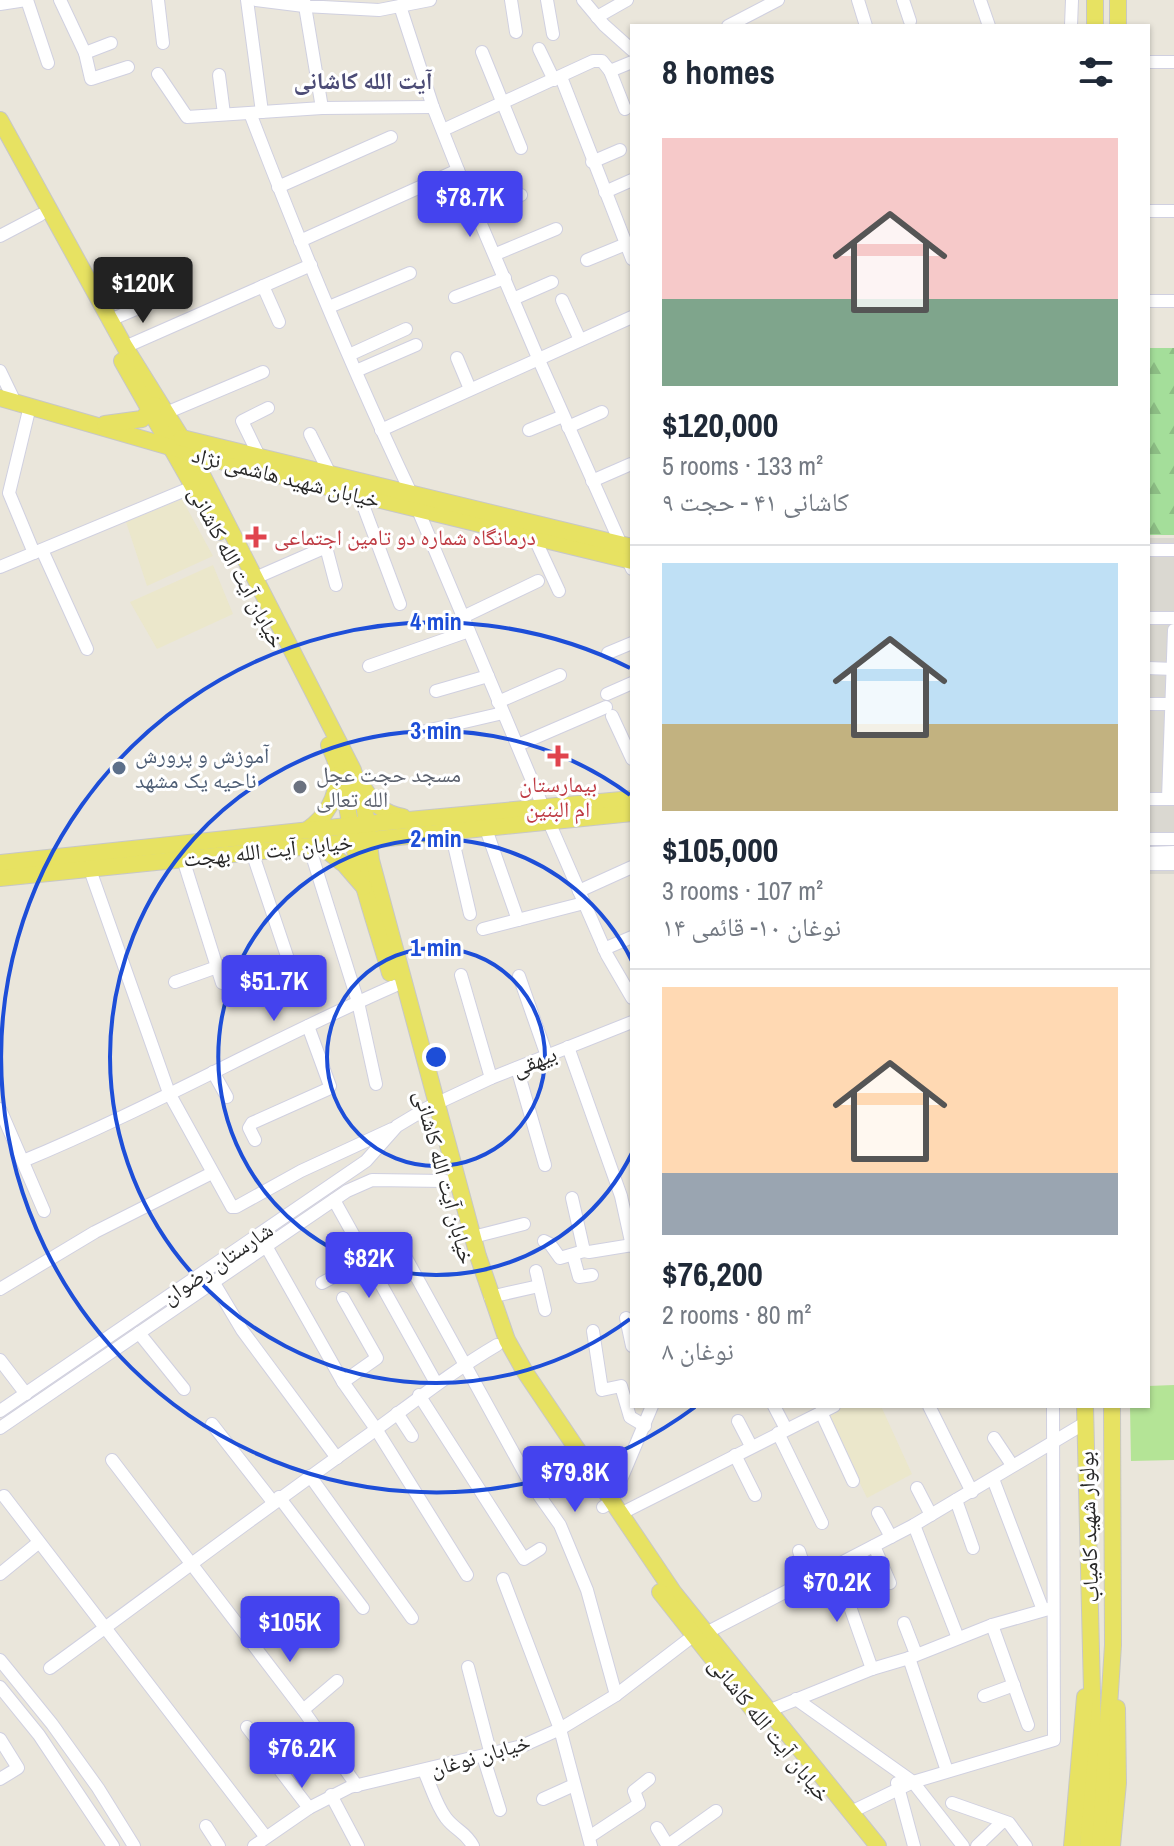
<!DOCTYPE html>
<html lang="en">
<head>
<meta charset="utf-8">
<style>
  body { margin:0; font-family:"Archivo Narrow","Noto Naskh Arabic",sans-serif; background:#f6f6f7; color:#1f2937; height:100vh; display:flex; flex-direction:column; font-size:30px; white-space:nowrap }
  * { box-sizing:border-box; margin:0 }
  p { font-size:26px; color:#747a83 }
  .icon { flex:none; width:44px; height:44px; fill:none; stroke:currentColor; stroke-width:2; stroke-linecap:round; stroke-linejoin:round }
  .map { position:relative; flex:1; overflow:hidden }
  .side { position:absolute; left:630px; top:24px; width:520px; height:1384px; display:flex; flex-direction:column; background:#fff; border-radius:0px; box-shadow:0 2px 6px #0004 }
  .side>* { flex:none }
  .price { position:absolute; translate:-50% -68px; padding:0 18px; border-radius:8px; background:#4443ee; color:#fff; font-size:26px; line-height:52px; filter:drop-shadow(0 2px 4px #0008) }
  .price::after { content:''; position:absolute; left:50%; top:48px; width:24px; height:18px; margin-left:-12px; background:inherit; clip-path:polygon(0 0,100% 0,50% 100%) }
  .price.on { background:#222; color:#fff }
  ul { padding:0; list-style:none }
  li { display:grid; align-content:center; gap:16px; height:424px; padding:0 32px }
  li+li { border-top:2px solid #e0e1e3 }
  li span { display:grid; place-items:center; height:248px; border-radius:0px; color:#555 }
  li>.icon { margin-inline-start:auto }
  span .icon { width:144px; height:144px; fill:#fffc; stroke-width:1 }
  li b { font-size:34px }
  h2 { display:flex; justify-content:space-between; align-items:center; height:96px; padding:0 32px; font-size:34px }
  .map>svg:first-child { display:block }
</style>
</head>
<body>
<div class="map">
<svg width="1174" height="1846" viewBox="0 0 1174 1846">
  <defs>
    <pattern id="forest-firs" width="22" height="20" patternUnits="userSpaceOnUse" patternTransform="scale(2)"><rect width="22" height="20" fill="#a4de9a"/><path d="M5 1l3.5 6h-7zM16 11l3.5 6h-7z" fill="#8dbe85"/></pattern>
  </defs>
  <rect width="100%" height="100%" fill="#eae6db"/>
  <g fill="#ebe7cb">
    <path d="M 182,499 L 213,556 L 147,586 L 126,522 Z"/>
    <path d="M 213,565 L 233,614 L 157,649 L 130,602 Z"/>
    <path d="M 841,1406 L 881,1406 L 912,1474 L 867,1498 L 826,1413 Z"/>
  </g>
  <rect fill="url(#forest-firs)" x="1148" y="348" width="26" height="187"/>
  <path fill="#b4e496" d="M 1174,1385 L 1174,1460 L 1131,1461 L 1130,1406 L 1148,1406 L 1148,1386 Z"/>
  <rect fill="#dad8d1" x="1148" y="538" width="26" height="336"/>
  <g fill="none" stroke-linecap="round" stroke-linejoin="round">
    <defs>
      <g id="minor">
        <path d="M 27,0 L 48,63"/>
        <path d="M 60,0 L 85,53 L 91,79 L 128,67"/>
        <path d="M 158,0 L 163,43"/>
        <path d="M 247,0 L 262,112"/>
        <path d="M 256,0 L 304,6 L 379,10 L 430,0"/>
        <path d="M 304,0 L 322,108"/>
        <path d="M 511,0 L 516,32"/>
        <path d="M 547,0 L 553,34"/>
        <path d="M 583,0 L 604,25 L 632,50"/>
        <path d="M 858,0 L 866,26"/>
        <path d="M 903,0 L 910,21"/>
        <path d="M 980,0 L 989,26"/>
        <path d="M 0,4 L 26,0"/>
        <path d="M 400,6 L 433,107 L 458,170 L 538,358 L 632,569"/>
        <path d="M 597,17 L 627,0"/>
        <path d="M 728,26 L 778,0"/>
        <path d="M 1071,26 L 1072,0"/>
        <path d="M 539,49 L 554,80"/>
        <path d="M 482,52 L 521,148"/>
        <path d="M 85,53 L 111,43"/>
        <path d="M 1148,62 L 1174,62"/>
        <path d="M 610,71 L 625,109"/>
        <path d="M 158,74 L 187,117 L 322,108 L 433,107"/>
        <path d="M 219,75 L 224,114"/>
        <path d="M 561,77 L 632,259"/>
        <path d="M 250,113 C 299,241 352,369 411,493"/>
        <path d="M 443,130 L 593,61 L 602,61 L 610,71 L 632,62"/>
        <path d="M 592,162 L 620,150"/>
        <path d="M 278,187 L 391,137"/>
        <path d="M 605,192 L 632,180"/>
        <path d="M 1148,211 L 1174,211"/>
        <path d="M 478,212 L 521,195"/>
        <path d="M 0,236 L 40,215"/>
        <path d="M 300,241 L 458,170"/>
        <path d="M 496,254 L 556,229"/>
        <path d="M 587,260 L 626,244"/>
        <path d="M 263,286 L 279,322"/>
        <path d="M 455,297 L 505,278"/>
        <path d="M 513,299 L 552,282"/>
        <path d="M 562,300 L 580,340"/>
        <path d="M 1149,301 L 1174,301"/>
        <path d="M 329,307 L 410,273"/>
        <path d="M 110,320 L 162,298"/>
        <path d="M 125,347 L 311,265"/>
        <path d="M 349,355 L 406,329"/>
        <path d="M 457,358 L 470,389"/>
        <path d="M 0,371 L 15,402"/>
        <path d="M 356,371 L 416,345"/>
        <path d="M 30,406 L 9,493 L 34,553"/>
        <path d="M 166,413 L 263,372"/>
        <path d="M 568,427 L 602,412"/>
        <path d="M 381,430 L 632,317"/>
        <path d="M 529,430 L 563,416"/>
        <path d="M 310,434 L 330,474"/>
        <path d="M 260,458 L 242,421 L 268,408"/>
        <path d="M 592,481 L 631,464"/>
        <path d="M 360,497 L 400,604"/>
        <path d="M 418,510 L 544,809"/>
        <path d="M 534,537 L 559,591"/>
        <path d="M 42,550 L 87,649"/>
        <path d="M 1148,550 L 1174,550"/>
        <path d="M 0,567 L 195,486"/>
        <path d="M 255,578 L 326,547 L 336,585"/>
        <path d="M 463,617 L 538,581"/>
        <path d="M 1148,618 L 1174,618"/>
        <path d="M 608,653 L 632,643"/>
        <path d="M 369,666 L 469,631"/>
        <path d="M 1148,668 L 1174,669"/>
        <path d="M 436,691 L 488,676"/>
        <path d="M 607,694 L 632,683"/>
        <path d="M 498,702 L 560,675"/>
        <path d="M 1148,704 L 1174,704"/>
        <path d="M 612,716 L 632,759"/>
        <path d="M 417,733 L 503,713"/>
        <path d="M 518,745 L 606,707"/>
        <path d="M 1148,799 L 1173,799"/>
        <path d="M 1168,799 L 1174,630"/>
        <path d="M 549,822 L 607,955 L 632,998"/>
        <path d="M 486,829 L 518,920"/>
        <path d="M 451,832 L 470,914"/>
        <path d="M 1148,839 L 1174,839"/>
        <path d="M 309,846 L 358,1002 L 376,1084"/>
        <path d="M 252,852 L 290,965"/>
        <path d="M 1148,853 L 1174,852"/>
        <path d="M 183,859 L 222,983"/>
        <path d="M 1148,864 L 1174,864"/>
        <path d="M 89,867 L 169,1093 L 232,1207 L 236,1207 L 301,1171 L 392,1129"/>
        <path d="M 579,891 L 632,867"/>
        <path d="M 483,929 L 584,903"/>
        <path d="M 604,949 L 632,937"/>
        <path d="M 461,975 L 491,1078"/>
        <path d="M 519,976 L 547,1056"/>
        <path d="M 175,982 L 217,967"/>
        <path d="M 568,1047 L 621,1196 L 632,1246"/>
        <path d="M 517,1068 L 545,1165"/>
        <path d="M 213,1072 L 227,1097"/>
        <path d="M 0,1109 L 44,1211"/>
        <path d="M 255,1140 L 249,1128 L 252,1123 L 328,1089 L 330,1086 L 308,1026"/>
        <path d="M 23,1161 C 149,1109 268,1041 394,986"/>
        <path d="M 572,1198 L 584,1251 L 589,1252 L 632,1245"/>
        <path d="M 334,1200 L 436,1383"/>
        <path d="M 473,1237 L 524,1224"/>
        <path d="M 544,1241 L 550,1244 L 560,1258 L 584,1251"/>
        <path d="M 266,1246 L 343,1382 L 376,1429 L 467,1575"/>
        <path d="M 400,1247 L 529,1481 L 560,1525 L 587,1590 L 616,1695"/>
        <path d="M 573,1255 L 579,1277 L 592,1275"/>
        <path d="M 536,1271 L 545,1310"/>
        <path d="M 214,1283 L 242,1330 L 337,1458"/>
        <path d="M 322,1283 L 367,1259"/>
        <path d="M 0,1289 L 95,1232 L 212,1173"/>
        <path d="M 490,1297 L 539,1286"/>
        <path d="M 343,1298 L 377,1358 L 343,1382"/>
        <path d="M 626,1318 L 632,1346"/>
        <path d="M 593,1331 L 602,1390 L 621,1386 L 630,1417 L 645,1426"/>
        <path d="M 139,1333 L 184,1389"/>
        <path d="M 0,1360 L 26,1394"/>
        <path d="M 419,1395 L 524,1559 L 540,1549"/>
        <path d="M 774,1406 L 786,1429"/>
        <path d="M 929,1406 L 972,1492"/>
        <path d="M 0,1411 L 366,1161 L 397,1126 L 427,1108 L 491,1078 L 632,1022"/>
        <path d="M 821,1412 L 853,1481"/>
        <path d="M 397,1413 L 412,1436"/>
        <path d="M 738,1421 L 751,1446"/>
        <path d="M 212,1424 L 273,1502"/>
        <path d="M 0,1428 L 347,1191 L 372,1180 L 446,1181"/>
        <path d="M 778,1433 L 822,1523"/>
        <path d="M 994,1438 L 1012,1465"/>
        <path d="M 735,1455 L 755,1495"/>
        <path d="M 112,1460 L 303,1710 L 357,1786"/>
        <path d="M 310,1476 L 412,1618"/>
        <path d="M 993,1479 L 1043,1610"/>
        <path d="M 917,1488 L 931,1515"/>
        <path d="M 4,1496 L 265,1836"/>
        <path d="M 279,1497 L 363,1608"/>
        <path d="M 956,1500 L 973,1548"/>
        <path d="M 603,1507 L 612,1501 L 652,1406"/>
        <path d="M 878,1513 L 891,1537"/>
        <path d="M 620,1514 L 834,1406"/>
        <path d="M 914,1525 L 958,1638"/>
        <path d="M 874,1546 L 890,1583"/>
        <path d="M 799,1551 L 809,1581"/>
        <path d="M 836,1567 L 872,1669"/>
        <path d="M 0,1574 L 38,1543"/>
        <path d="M 503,1579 L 560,1729 L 591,1846"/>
        <path d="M 904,1623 L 916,1654"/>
        <path d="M 992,1625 L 1028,1725"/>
        <path d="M 706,1633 L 914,1525 L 1085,1423"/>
        <path d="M 909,1658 L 947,1771"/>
        <path d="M 0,1660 L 52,1724 L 98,1788 L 134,1846"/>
        <path d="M 468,1667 L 491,1755"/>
        <path d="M 50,1668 C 156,1591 260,1512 367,1436 C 410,1405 451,1372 497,1345"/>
        <path d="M 0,1687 L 39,1735 L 113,1846"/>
        <path d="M 984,1696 L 1014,1685"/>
        <path d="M 796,1699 L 913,1782 L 963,1846"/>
        <path d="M 303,1710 L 337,1681"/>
        <path d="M 768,1711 L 872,1669 L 909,1658 L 992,1625 L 1052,1608"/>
        <path d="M 247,1727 L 309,1808"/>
        <path d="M 0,1739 L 18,1768 L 0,1779"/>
        <path d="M 483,1756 L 500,1810"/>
        <path d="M 424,1771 C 431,1786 436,1805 446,1818 C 456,1831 465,1831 473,1846"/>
        <path d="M 897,1783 L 914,1846"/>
        <path d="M 331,1795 L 358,1846"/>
        <path d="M 543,1799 L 574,1785"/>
        <path d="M 952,1803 L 1009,1823 L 1026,1846"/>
        <path d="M 851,1812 L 913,1782 L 1054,1740 L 1053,1406"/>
        <path d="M 206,1826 L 219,1846"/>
        <path d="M 657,1828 L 668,1846"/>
        <path d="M 589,1837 L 639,1804 L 634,1791 L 649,1779"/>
        <path d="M 254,1846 L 309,1808 L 350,1787 L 522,1746 L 560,1729 L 616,1695 L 693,1636"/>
        <path d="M 667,1846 L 716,1811"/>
        <path d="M 977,1846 L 1002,1822"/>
      </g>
      <g id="major">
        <path d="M 1095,0 L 1095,26"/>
        <path d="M 1118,26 L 1118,0"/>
        <path d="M 0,120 L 125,347 L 191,453 L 353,770 L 365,810 L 371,860 L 478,1256 L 507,1340 L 525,1372 L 674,1593 L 878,1846"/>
        <path d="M 122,361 L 219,532"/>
        <path d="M 0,398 L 212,459 L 632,561"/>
        <path d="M 105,424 L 142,419 L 155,405"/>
        <path d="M 182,438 L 632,547"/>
        <path d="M 329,745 C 344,776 347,808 353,841 C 361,885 378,930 390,973"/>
        <path d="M 363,787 C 373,803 384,814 403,817"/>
        <path d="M 307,830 C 327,816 336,799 338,775"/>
        <path d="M 318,844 L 345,865 L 364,887"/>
        <path d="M 0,863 L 366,824 L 632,799"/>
        <path d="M 0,878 L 632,813"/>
        <path d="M 1085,1406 L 1093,1732 L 1088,1846"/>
        <path d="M 660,1592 L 757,1715"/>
        <path d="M 1072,1846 L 1085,1697"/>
        <path d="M 1100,1846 L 1113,1645 L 1112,1406"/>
        <path d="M 1112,1846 L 1118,1783 L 1117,1708"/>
      </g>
    </defs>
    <use href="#minor" stroke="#d0d0e0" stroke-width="14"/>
    <use href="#major" stroke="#c7c7c7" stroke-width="18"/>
    <use href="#minor" stroke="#fff" stroke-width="12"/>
    <use href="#major" stroke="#e7e262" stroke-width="16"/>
  </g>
  <g fill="none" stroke="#1d4ed8" stroke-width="4">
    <circle cx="436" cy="1057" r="109"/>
    <path d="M632 1153A218 218 0 1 1 632 961"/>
    <path d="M630 1319A326 326 0 1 1 630 795"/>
    <path d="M695 1407A435 435 0 1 1 630 668"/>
  </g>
  <g fill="#e0444e" stroke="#fff" stroke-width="3">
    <path d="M252 525h8v8h8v8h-8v8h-8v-8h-8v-8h8z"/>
    <path d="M554 744h8v8h8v8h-8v8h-8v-8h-8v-8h8z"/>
  </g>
  <circle fill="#5c6f8a" stroke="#fff" stroke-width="3" cx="119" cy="768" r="8"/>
  <circle fill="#6b7280" stroke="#fff" stroke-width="3" cx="300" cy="787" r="8"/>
  <g text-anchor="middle" stroke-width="6" stroke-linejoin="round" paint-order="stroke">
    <g font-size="22" fill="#282828" stroke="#fff">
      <text transform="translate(286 477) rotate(14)" y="8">خیابان شهید هاشمی نژاد</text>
      <text transform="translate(237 567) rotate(62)" y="8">خیابان آیت الله کاشانی</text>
      <text transform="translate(268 850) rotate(-6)" y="8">خیابان آیت الله بهجت</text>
      <text transform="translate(534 1061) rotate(-22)" y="8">بیهقی</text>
      <text transform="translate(445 1177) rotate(75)" y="8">خیابان آیت الله کاشانی</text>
      <text transform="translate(217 1263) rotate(-34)" y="8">شارستان رضوان</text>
      <text transform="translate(1088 1527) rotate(-92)" y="8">بولوار شهید کامیاب</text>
      <text transform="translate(770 1729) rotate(51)" y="8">خیابان آیت الله کاشانی</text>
      <text transform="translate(480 1755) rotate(-16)" y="8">خیابان نوغان</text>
    </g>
    <g font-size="22" fill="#be3a42" stroke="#fff" text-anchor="start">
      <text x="274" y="545">درمانگاه شماره دو تامین اجتماعی</text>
      <text x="558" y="792" text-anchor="middle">بیمارستان<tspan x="558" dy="25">ام البنین</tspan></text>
    </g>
    <g font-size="22" fill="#4e5e75" stroke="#fff" text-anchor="start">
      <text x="135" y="763">آموزش و پرورش<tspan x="135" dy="25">ناحیه یک مشهد</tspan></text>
    </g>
    <g font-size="22" fill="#5b616d" stroke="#fff" text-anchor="start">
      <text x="316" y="782">مسجد حجت عجل<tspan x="316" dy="25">الله تعالی</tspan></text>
    </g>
    <g font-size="24" font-weight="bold" fill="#4c4c76" stroke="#fff">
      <text x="363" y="89">آیت الله کاشانی</text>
    </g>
  </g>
  <circle cx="436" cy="1057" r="12" fill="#1d4ed8" stroke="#fff" stroke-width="4"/>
  <g font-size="24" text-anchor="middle" font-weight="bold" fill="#1d4ed8" stroke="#fff" stroke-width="6" stroke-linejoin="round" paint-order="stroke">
    <text x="436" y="630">4 min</text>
    <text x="436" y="739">3 min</text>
    <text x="436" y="847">2 min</text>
    <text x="436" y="956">1 min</text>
  </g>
</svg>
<b class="price" style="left:470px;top:239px">$78.7K</b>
<b class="price on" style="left:143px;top:325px">$120K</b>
<b class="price" style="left:274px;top:1023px">$51.7K</b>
<b class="price" style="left:369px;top:1300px">$82K</b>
<b class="price" style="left:575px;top:1514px">$79.8K</b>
<b class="price" style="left:837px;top:1624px">$70.2K</b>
<b class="price" style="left:290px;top:1664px">$105K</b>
<b class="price" style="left:302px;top:1790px">$76.2K</b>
<section class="side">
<h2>8 homes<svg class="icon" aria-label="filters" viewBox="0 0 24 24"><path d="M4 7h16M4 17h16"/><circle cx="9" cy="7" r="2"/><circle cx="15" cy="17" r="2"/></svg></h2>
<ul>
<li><span style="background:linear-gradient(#f6c9c9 65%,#7fa58c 0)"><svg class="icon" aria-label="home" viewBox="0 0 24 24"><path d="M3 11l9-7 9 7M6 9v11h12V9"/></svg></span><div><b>$120,000</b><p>5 rooms · 133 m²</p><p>کاشانی ۴۱ - حجت ۹</p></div></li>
<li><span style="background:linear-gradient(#bfe0f5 65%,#c2b280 0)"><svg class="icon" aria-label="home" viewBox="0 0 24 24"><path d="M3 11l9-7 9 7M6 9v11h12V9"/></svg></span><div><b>$105,000</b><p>3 rooms · 107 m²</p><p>نوغان ۱۰- قائمی ۱۴</p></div></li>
<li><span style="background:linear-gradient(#ffd9b3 75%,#9aa5b1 0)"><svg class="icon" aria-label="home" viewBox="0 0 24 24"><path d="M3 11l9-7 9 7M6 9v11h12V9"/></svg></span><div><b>$76,200</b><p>2 rooms · 80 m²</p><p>نوغان ۸</p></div></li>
</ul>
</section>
</div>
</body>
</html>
